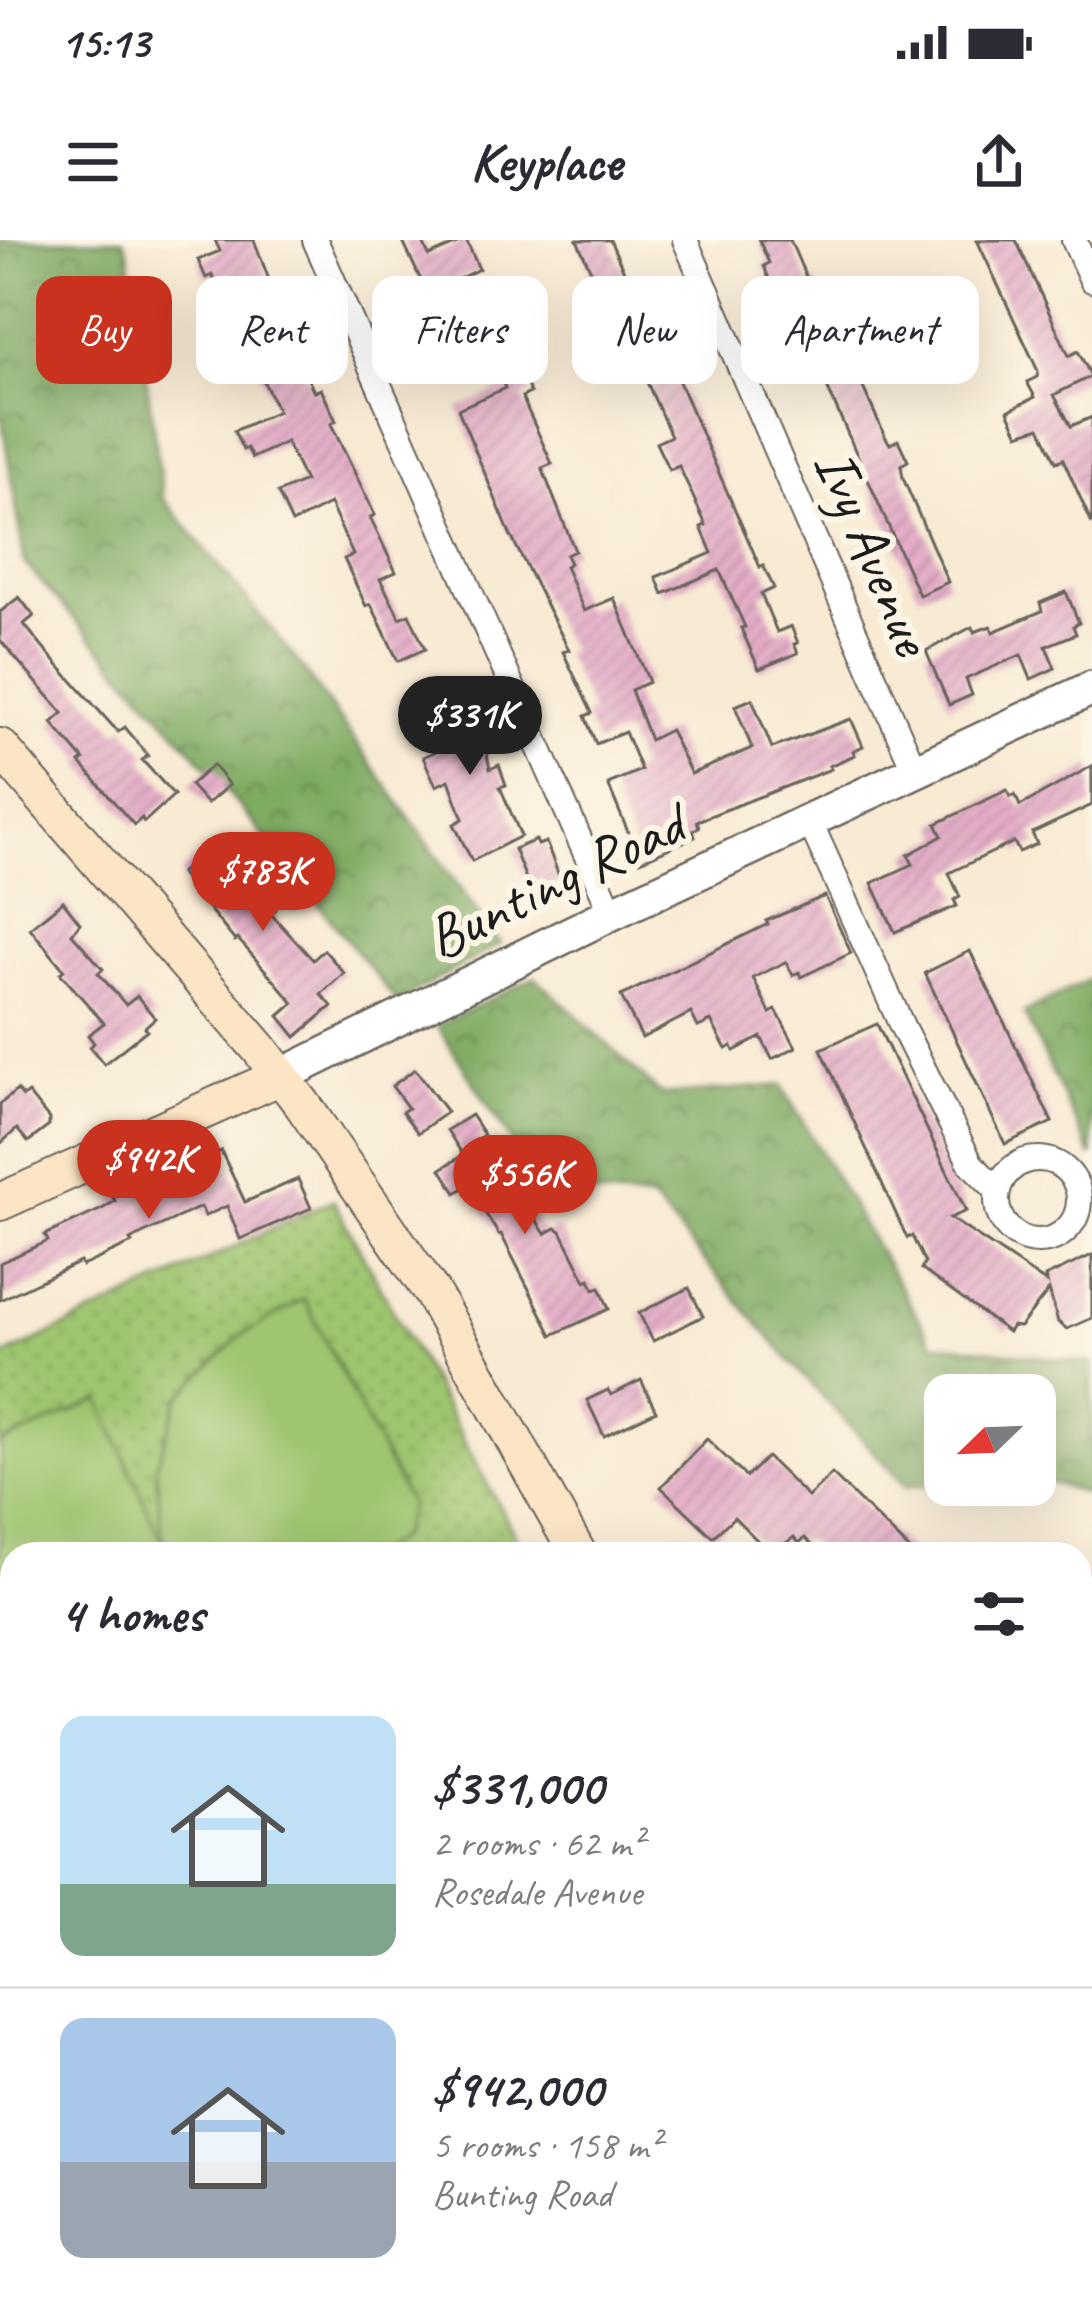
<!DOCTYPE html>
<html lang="en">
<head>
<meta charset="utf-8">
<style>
  body { margin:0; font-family:Caveat,sans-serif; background:#f7f7f7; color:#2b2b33; height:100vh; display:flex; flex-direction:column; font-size:45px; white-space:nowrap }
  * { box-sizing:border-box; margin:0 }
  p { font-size:39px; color:#7c7c81 }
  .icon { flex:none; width:66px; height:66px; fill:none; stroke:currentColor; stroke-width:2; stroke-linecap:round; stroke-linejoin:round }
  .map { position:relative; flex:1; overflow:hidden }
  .drawer { position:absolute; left:0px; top:1302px; width:1092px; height:768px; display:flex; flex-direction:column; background:#fff; border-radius:36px 36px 0 0; box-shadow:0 12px 48px #0002 }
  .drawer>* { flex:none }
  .hud { position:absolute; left:36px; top:36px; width:1020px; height:108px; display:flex; gap:24px }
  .needle { width:78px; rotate:247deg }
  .fabs { position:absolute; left:924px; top:1134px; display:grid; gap:24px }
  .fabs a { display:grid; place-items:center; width:132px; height:132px; border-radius:24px; background:#fff; box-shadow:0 12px 48px #0002; font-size:60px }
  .price { position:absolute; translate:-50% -102px; padding:0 27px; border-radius:42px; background:#c8321e; color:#fff; font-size:39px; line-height:78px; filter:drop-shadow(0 3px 6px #0008) }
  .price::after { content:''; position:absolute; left:50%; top:72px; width:36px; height:27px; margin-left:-18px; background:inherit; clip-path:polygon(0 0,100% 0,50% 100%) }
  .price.selected { background:#222; color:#fff }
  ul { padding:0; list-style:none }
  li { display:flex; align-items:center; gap:36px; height:300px; padding:0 60px }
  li+li { border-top:3px solid #e1e1e2 }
  li span { display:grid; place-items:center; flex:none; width:336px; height:240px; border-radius:24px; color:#555 }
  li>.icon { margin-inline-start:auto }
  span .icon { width:144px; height:144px; fill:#fffc; stroke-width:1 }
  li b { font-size:51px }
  h2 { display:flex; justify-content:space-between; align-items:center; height:144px; padding:0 60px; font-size:51px }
  .pill { padding:0 42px; border-radius:24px; background:#fff; box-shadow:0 12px 48px #0002; font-size:42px; line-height:108px }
  .pill.selected { background:#c8321e; color:#fff }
  .status { display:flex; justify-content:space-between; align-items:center; height:84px; padding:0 60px; background:#fff; direction:ltr }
  .status svg { height:33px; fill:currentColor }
  header { display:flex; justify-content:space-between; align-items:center; height:156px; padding:0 60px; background:#fff; font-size:54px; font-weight:700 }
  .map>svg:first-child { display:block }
</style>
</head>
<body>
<div class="status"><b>15:13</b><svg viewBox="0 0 49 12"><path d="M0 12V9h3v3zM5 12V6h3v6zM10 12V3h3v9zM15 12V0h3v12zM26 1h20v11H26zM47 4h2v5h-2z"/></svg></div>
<header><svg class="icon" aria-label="menu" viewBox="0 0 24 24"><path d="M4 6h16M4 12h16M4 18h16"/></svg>Keyplace<svg class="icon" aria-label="share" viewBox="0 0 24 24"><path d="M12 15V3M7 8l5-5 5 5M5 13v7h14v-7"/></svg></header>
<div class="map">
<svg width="1092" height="2070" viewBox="0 0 1092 2070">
  <defs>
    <pattern id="forest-crowns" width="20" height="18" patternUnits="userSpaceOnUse" patternTransform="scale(3)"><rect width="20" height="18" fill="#7faa62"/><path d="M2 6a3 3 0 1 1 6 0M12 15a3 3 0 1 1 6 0" fill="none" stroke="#678a50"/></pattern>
    <pattern id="park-dots" width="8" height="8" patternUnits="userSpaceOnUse" patternTransform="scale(3)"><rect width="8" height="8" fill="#9fc570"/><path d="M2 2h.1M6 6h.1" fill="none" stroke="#88a960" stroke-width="1.8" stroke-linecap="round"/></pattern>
    <pattern id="building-hatch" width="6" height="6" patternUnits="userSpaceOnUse" patternTransform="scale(3)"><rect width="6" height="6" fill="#e4adc8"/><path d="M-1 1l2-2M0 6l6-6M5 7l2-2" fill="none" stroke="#c394ab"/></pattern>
  </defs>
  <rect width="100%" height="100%" fill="#fcf5e5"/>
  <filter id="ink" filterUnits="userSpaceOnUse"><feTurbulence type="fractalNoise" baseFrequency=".00833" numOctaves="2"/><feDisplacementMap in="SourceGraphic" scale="24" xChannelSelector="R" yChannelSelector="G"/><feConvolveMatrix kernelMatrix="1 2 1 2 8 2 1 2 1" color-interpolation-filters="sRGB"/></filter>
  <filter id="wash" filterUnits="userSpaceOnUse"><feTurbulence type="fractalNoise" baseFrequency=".004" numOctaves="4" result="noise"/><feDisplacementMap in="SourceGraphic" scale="48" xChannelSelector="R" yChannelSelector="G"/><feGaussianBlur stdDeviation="2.7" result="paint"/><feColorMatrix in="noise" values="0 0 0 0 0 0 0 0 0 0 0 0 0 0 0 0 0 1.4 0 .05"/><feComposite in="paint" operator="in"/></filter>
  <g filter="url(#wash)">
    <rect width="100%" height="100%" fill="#f8ead3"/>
    <g fill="url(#forest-crowns)" stroke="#4e633f" stroke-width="3">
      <path d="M 0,0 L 123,0 L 129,14 L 163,258 L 299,423 L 500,704 L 397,762 L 210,530 L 25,324 L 0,168 Z"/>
      <path d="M 535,737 L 662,855 L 781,845 L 933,1103 L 1092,1123 L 1092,1256 L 1053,1243 L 1035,1243 L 1035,1155 L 945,1155 L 945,1245 L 905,1246 L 790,1121 L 652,960 L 543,950 L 437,786 Z"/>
      <path d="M 1092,738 L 1092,917 L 1024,773 Z"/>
      <path d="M 1092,1338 L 1092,1748 L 1080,1733 L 1080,1342 Z"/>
    </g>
    <path fill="url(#park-dots)" stroke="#5e7046" stroke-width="3" d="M 333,960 L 525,1314 L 12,1314 L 12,1544 L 0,1549 L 0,1118 Z"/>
    <g fill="#9fc570" stroke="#5e7046" stroke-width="3">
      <path d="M 304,1059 L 410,1265 L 400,1297 L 373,1314 L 172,1314 L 162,1293 L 156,1226 L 179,1158 L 240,1096 Z"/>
      <path d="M 100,1160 L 167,1314 L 12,1314 L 12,1467 L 0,1472 L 0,1204 Z"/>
    </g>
    <g id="blocks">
      <g fill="url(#building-hatch)">
        <path d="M 215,0 L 254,0 L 296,111 L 314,152 L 321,149 L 336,181 L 331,184 L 375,275 L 370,277 L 396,332 L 380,339 L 400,378 L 409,374 L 425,409 L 398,421 L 371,364 L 366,366 L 344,319 L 353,315 L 330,264 L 292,283 L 278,253 L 305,241 L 286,202 L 252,218 L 247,208 L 243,210 L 234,191 L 278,171 L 212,35 L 206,38 L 198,20 L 220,11 Z"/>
        <path d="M 402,0 L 422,0 L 429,16 L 466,0 L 479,29 L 456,40 L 475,82 L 440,98 L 438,94 L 426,100 L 416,78 L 435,70 Z"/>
        <path d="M 577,0 L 610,0 L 653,97 L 627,109 L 603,58 L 595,62 L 587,43 L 595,40 Z"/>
        <path d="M 759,0 L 790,0 L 809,44 L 815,41 L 885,196 L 890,204 L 898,200 L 908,221 L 901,225 L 903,238 L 948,342 L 919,355 L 805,97 L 780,47 L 776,41 L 771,44 L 764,26 L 769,23 Z"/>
        <path d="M 977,0 L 1016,0 L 1069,116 L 1078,111 L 1091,136 L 1054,155 L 1071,186 L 1092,177 L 1092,284 L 1063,219 L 1056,222 L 1040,187 L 1019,194 L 1008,171 L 1035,157 L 1027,142 L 1037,137 L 1038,131 Z"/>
        <path d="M 524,77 L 534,99 L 514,108 L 530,153 L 522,157 L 552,224 L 542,228 L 575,311 L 566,315 L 570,323 L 565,326 L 584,371 L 614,358 L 649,442 L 631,450 L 650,500 L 670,490 L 691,534 L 752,508 L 735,466 L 752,459 L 772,508 L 851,479 L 863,506 L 853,511 L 855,515 L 829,526 L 831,529 L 697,581 L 699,587 L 693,590 L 695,597 L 640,621 L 608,544 L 641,530 L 625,492 L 596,504 L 585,476 L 592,473 L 563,412 L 569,410 L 510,294 L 458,169 L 505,148 L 483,94 Z"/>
        <path d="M 673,128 L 760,327 L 763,325 L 774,348 L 761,354 L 777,392 L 791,386 L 798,403 L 794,404 L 798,413 L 759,429 L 741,388 L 745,387 L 719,330 L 663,354 L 656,337 L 712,313 L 701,287 L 706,285 L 679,226 L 669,230 L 656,203 L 671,196 L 646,140 Z"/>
        <path d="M 1066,352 L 1079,383 L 1073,386 L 1076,394 L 1046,406 L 1055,428 L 1031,439 L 1021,415 L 966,439 L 972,455 L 949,465 L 926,411 L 972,387 L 974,392 L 991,386 L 993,392 L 1042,371 L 1040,363 Z"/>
        <path d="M 19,357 L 34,376 L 24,384 L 43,408 L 118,492 L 125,487 L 148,516 L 142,520 L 174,555 L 144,582 L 142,578 L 134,585 L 80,523 L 84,520 L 52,483 L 63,473 L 0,400 L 0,372 Z"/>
        <path d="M 463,455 L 480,482 L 490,529 L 499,525 L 506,545 L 500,547 L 521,596 L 472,621 L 454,584 L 463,579 L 449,540 L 436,546 L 423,517 L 438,510 L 421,475 Z"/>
        <path d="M 213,525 L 229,545 L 207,564 L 190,545 Z"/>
        <path d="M 1092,526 L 1092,565 L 1032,593 L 1037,604 L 1019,612 L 1014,602 L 949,633 L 960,657 L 954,660 L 957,666 L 895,692 L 872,643 L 913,624 L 908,615 L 942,596 L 936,584 L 1007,550 L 1010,557 L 1015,555 L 1020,566 Z"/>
        <path d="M 223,599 L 276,669 L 271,674 L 313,720 L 324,710 L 344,733 L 321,754 L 332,766 L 296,797 L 279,776 L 294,763 L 238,699 L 235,701 L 180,633 Z"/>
        <path d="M 536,600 L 538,605 L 546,602 L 562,644 L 533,656 L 514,609 Z"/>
        <path d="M 825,656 L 851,713 L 801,737 L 799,732 L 793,735 L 786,722 L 753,738 L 770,773 L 776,770 L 796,807 L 772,819 L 761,797 L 734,811 L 732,806 L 726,809 L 711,781 L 698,787 L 691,773 L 642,798 L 621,756 L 768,684 L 766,681 Z"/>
        <path d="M 63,661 L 80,683 L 72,694 L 103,729 L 98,733 L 126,765 L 137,756 L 155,778 L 145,787 L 147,790 L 104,824 L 90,807 L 94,803 L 88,795 L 104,783 L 60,733 L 64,730 L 30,688 Z"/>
        <path d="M 970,711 L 1052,882 L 1005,904 L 925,733 Z"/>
        <path d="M 877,784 L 966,971 L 950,978 L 1047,1043 L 1045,1037 L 1092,1015 L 1092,1078 L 1067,1089 L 1058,1082 L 1049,1050 L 1020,1087 L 1012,1086 L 1008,1092 L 921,1029 L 925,1023 L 912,996 L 907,998 L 821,809 Z"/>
        <path d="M 415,829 L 447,872 L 418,893 L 402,872 L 408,868 L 392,846 Z"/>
        <path d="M 17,850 L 23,857 L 28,853 L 49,879 L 49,886 L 28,902 L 17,889 L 0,904 L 0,864 Z"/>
        <path d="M 471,875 L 484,895 L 476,900 L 509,950 L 516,956 L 520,954 L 545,994 L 556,988 L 561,991 L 586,1041 L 590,1039 L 594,1049 L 600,1047 L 609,1069 L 552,1095 L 501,994 L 499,995 L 468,945 L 456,953 L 441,929 L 463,915 L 447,890 Z"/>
        <path d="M 221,911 L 245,962 L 298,939 L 311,968 L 240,999 L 227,966 L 205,976 L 201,967 L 144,993 L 130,1000 L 132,1003 L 82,1026 L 80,1022 L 0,1060 L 0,1023 L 48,1001 L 45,995 L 102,969 L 115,961 L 113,958 L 164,935 L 172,952 L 213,934 L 206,918 Z"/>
        <path d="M 689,1048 L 703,1076 L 653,1101 L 639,1073 Z"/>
        <path d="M 641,1140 L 656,1171 L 604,1196 L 587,1160 L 608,1150 L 611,1155 Z"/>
        <path d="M 707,1199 L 746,1237 L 767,1217 L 808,1257 L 832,1234 L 914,1314 L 821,1314 L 805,1298 L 799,1303 L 794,1297 L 771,1314 L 734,1277 L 713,1297 L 661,1247 Z"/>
      </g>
    </g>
  </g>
  <g filter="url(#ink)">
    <use href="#blocks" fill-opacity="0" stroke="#69645c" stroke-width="3"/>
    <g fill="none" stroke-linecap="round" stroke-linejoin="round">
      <defs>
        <g id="minor">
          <path d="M 315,0 L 612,673"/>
          <path d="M 685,0 L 915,531"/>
          <path d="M 1074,0 L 1092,40"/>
          <path d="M 809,580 L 901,784 L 971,924 L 998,951"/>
          <circle cx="1038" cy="960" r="41"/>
          <path d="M 0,1590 L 12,1585"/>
          <path d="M 305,2058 L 310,2070"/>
        </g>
        <path id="tertiary" d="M 281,836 L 612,673 L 1092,448"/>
        <g id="secondary">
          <path d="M 0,507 L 259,808 L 303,865 L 432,1053 L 578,1314"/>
          <path d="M 0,962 L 281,836"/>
          <path d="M 920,2058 L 930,2070"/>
        </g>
      </defs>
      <use href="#minor" stroke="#69645c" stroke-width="28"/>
      <use href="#tertiary" stroke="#69645c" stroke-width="38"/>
      <use href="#secondary" stroke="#69645c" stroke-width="40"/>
      <use href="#minor" stroke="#fff" stroke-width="24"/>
      <use href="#tertiary" stroke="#fff" stroke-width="33"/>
      <use href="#secondary" stroke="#fce5c4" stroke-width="36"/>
    </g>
  </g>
  <g text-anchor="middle" stroke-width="12" stroke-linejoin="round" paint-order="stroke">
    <g font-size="60" fill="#1c1c1c" stroke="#fcf5e5">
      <text transform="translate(875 311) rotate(67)" y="21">Ivy Avenue</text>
      <text transform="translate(554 640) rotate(-26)" y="21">Bunting Road</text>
    </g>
  </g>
</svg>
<div class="fabs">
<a><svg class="needle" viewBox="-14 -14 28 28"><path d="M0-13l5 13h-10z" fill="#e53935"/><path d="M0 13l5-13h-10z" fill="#7c7c81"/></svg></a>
</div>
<b class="price selected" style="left:470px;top:538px">$331K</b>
<b class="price" style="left:263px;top:694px">$783K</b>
<b class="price" style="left:149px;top:982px">$942K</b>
<b class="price" style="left:525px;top:997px">$556K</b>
<div class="hud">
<a class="pill selected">Buy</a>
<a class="pill">Rent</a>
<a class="pill">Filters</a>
<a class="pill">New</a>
<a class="pill">Apartment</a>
</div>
<section class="drawer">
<h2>4 homes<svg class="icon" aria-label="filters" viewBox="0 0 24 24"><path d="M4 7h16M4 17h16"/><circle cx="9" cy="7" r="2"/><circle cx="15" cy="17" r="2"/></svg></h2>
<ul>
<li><span style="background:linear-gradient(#bfe0f5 70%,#7fa58c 0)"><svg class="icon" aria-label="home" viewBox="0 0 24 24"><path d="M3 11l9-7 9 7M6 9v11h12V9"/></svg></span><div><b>$331,000</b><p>2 rooms · 62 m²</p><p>Rosedale Avenue</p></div></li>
<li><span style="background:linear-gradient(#a9c7e8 60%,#9aa5b1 0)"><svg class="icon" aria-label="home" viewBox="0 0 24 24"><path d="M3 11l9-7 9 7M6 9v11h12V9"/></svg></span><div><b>$942,000</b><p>5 rooms · 158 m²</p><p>Bunting Road</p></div></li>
</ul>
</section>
</div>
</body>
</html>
